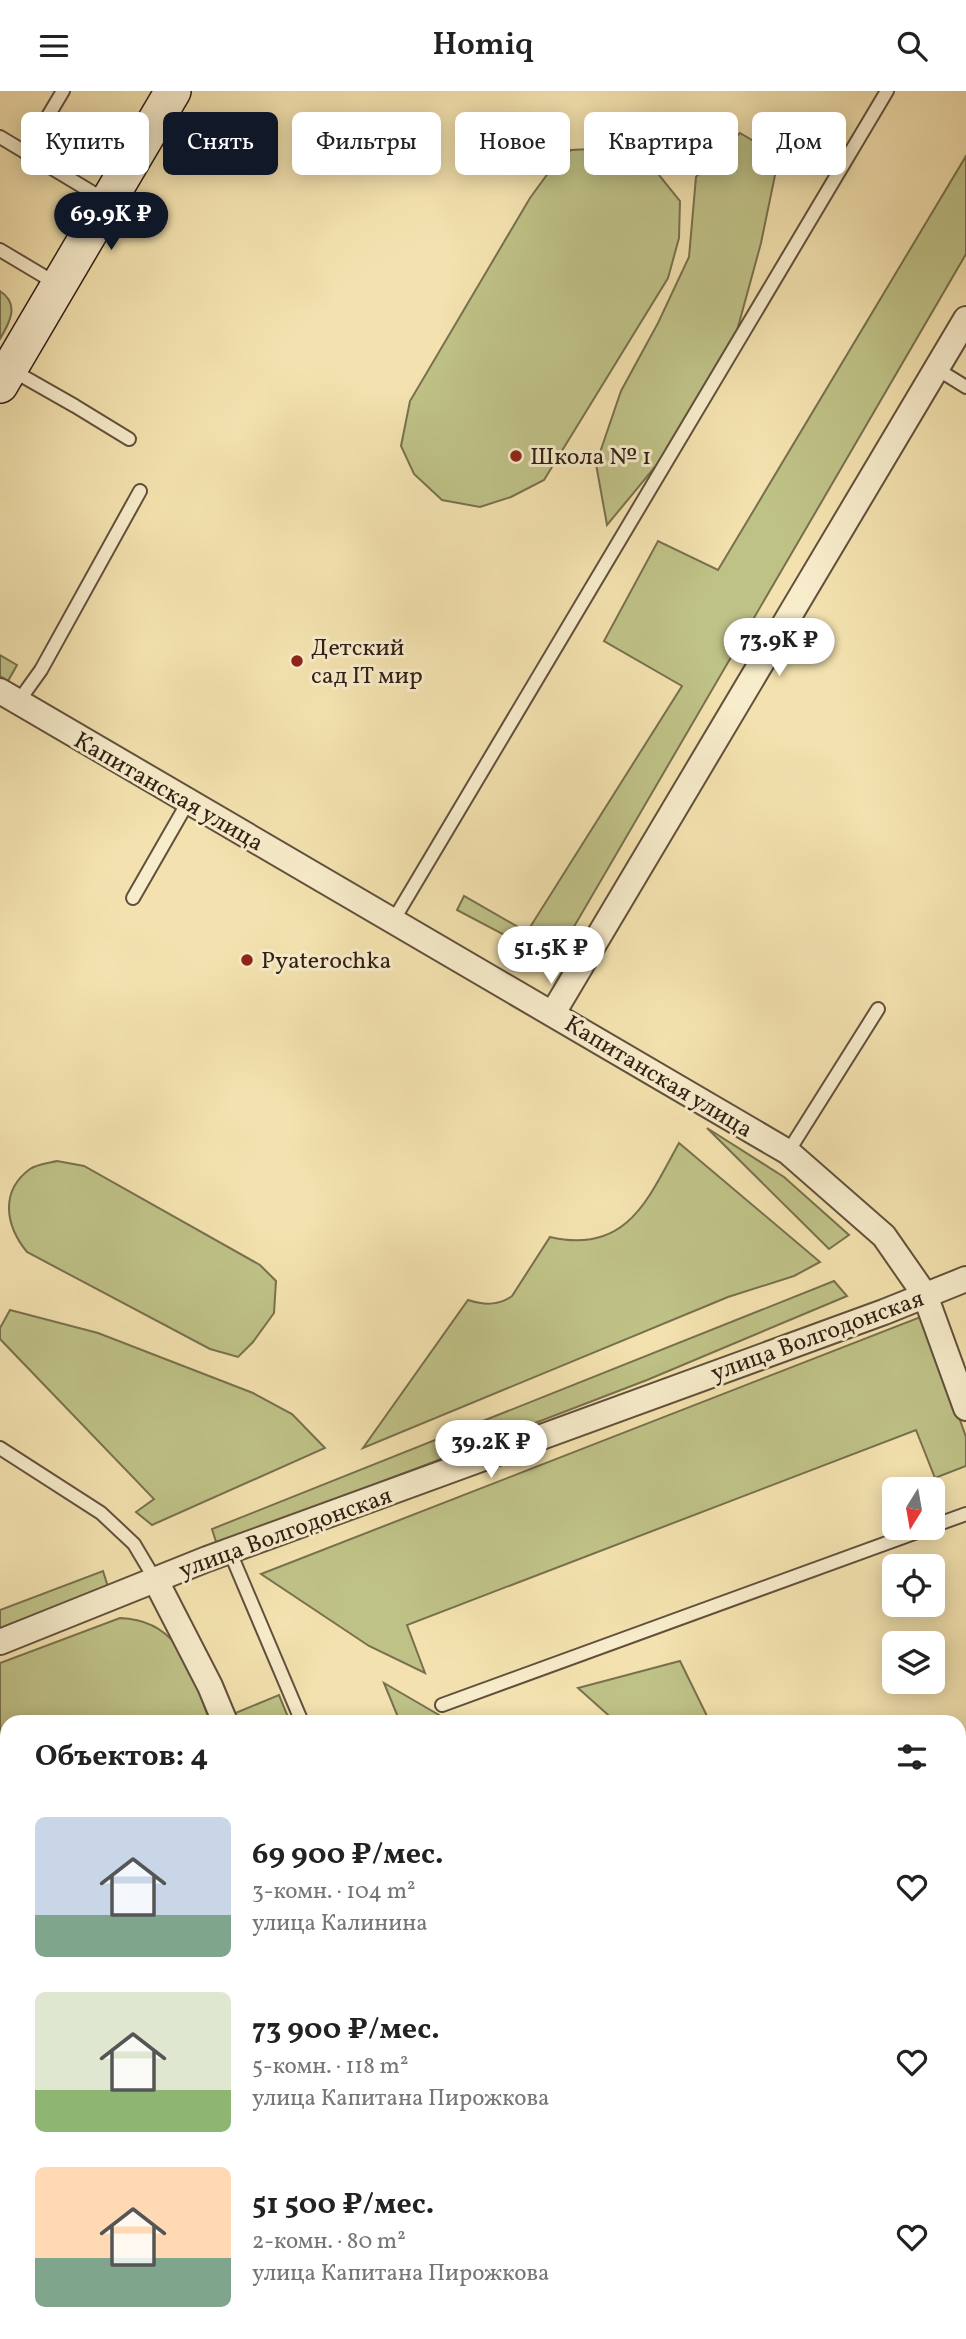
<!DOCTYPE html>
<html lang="ru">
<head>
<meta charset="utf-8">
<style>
  body { margin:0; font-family:Vollkorn,serif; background:#f2f2f2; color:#222; height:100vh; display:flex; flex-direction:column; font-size:26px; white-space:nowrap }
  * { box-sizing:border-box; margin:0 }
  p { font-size:23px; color:#767676 }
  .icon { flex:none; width:38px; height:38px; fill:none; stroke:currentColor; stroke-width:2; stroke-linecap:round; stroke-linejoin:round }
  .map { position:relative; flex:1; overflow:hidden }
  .sheet { position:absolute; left:0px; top:1624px; width:966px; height:625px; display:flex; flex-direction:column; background:#fff; border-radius:21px 21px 0 0; box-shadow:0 4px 18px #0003 }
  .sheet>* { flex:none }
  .hud { position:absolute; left:21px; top:21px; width:924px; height:63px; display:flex; gap:14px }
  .needle { width:46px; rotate:191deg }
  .tools { position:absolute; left:882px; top:1386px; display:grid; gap:14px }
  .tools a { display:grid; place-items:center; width:63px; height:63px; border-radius:10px; background:#fff; box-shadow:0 4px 18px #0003; font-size:35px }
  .price { position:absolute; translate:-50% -60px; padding:0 16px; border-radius:24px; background:#fff; color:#222; font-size:23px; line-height:46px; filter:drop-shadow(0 2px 4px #0008) }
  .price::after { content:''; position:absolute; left:50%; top:42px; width:21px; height:16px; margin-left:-10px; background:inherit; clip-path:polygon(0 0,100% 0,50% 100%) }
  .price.active { background:#111827; color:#fff }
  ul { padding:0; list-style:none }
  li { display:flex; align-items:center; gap:21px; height:175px; padding:0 35px }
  li span { display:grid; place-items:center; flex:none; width:196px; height:140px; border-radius:10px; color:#555 }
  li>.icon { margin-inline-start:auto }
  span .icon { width:84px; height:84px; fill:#fffc; stroke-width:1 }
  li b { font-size:30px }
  h2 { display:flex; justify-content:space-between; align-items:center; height:84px; padding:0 35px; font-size:30px }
  .chip { padding:0 24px; border-radius:10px; background:#fff; box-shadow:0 4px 18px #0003; font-size:24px; line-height:63px }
  .chip.active { background:#111827; color:#fff }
  header { display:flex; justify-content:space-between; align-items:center; height:91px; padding:0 35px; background:#fff; font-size:32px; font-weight:600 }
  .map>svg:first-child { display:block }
</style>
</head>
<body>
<header><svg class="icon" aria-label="menu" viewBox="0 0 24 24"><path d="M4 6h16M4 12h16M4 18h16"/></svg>Homiq<svg class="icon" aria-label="search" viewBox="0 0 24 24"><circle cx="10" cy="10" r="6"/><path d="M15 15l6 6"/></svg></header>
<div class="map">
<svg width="966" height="2248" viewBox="0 0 966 2248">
  <rect width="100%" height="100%" fill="#f3e2af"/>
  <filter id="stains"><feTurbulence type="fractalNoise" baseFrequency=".00286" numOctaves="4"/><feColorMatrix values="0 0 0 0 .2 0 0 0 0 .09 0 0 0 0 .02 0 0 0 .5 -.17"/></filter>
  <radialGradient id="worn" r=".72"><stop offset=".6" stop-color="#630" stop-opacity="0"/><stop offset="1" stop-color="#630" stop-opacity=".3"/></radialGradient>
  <g fill="#bfc287" stroke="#78704e" stroke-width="2">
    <path d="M 740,42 L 779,65 L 761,152 L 735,247 L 669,359 L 607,434 L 596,373 L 621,300 L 658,232 L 689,166 L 696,86 Z"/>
    <path d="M 612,57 L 651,74 L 680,110 L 679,147 L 668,187 L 544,389 L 511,406 L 480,416 L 442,409 L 414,383 L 401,355 L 410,310 L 530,107 L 549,81 L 571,59 Z"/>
    <path d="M 966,65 L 966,163 L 554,870 L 457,819 L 464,805 L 527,841 L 682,595 L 604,550 L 658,450 L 718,479 Z"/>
    <path d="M 0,200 C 20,213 10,231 0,248 Z"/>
    <path d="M 0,564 L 17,574 L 8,590 L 0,585 Z"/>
    <path d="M 707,1037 L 784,1086 L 849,1144 L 829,1158 Z"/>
    <path d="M 679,1052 L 820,1171 L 794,1185 L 728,1206 L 363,1357 L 468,1209 C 484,1214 498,1215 512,1205 L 550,1146 C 627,1164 648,1108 679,1052 Z"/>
    <path d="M 57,1070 L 84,1075 L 260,1174 L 276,1190 L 274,1222 L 253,1251 L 238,1266 L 210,1258 L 27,1161 C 5,1134 0,1100 30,1078 C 37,1073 49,1072 57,1070 Z"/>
    <path d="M 834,1190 L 847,1205 L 647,1289 L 217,1454 L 212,1438 Z"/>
    <path d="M 10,1219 L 98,1242 L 253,1302 L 292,1323 L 325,1357 L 152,1434 L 136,1421 L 154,1408 L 0,1248 L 0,1237 Z"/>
    <path d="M 923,1225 L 966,1346 L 966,1375 L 935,1387 L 916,1339 L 407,1534 L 425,1582 L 369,1555 L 261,1483 Z"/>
    <path d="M 103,1480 L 108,1496 L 0,1537 L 0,1519 Z"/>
    <path d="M 120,1527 C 182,1529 192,1583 210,1631 L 7,1631 L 7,2242 L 429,2242 L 427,2248 L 0,2248 L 0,1572 Z"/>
    <path d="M 680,1570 L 709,1629 L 616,1631 L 578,1597 Z"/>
    <path d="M 384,1592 L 451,1631 L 400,1631 Z"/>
    <path d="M 279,1604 L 290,1631 L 236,1631 L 233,1623 Z"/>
    <path d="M 959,2108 L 966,2126 L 966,2248 L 536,2248 L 534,2242 L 959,2242 Z"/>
  </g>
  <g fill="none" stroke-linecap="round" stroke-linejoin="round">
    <defs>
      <g id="lane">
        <path d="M 0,46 L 105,109"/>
        <path d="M 26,62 L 63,0"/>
        <path d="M 0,159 L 57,193"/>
        <path d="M 10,278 L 75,315 L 129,348"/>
        <path d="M 937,278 L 966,296"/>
        <path d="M 18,611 L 41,579 L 140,400"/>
        <path d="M 133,807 L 188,711"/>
        <path d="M 393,830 L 887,0"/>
        <path d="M 788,1061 L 878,918"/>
        <path d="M 0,1357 L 101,1422 L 134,1453 L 156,1490"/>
        <path d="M 933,1435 L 966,1423"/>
        <path d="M 230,1461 L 302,1631"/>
        <path d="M 442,1614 L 928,1437"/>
        <path d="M 959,1801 L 966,1799"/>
        <path d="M 959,1977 L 966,1976"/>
        <path d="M 452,2248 L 455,2242"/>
      </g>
      <g id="street">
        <path d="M 0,600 L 788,1061 L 884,1145 L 925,1204 L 966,1317"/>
        <path d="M 553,922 L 966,228"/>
        <path d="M 156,1490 L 210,1595 L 225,1631"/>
        <path d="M 0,1551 L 207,1468 L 884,1221 L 966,1188"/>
        <path d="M 468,2242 L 470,2248"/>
      </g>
      <path id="secondary" d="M 0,294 L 173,0"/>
    </defs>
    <use href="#lane" stroke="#62503c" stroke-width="16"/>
    <use href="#street" stroke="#62503c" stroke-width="28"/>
    <use href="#secondary" stroke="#311f15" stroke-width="38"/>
    <use href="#lane" stroke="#f7eccb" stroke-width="12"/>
    <use href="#street" stroke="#f7eccb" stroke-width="24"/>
    <use href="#secondary" stroke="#f7eccb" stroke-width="35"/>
  </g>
  <g fill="#8f2418" stroke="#f7eccb" stroke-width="2.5">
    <circle cx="516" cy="365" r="7"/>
    <circle cx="297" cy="570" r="7"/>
    <circle cx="247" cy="869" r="7"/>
  </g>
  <g text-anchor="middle" stroke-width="6" stroke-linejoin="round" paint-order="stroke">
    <g font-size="24" fill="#311f15" stroke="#f7eccb" text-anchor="start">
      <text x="530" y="373">Школа № 1</text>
      <text x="311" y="564">Детский<tspan x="311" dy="28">сад IT мир</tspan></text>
      <text x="261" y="877">Pyaterochka</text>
    </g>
    <g font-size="24" fill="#311f15" stroke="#f7eccb">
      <text transform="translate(169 700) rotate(30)" y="8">Капитанская улица</text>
      <text transform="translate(659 985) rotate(31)" y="8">Капитанская улица</text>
      <text transform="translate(817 1244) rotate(-20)" y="8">улица Волгодонская</text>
      <text transform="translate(285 1441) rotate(-20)" y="8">улица Волгодонская</text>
    </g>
  </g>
  <rect width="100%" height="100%" filter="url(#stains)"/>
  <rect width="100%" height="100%" fill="url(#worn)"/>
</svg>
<div class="tools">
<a><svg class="needle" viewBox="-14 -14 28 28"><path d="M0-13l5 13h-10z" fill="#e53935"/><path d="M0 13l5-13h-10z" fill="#767676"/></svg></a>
<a><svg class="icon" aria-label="locate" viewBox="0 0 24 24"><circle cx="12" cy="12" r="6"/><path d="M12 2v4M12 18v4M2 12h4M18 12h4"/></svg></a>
<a><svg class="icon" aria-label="layers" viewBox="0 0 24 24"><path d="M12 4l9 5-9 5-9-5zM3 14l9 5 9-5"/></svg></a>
</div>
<b class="price active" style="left:111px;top:161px">69.9K ₽</b>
<b class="price" style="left:779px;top:587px">73.9K ₽</b>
<b class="price" style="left:551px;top:895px">51.5K ₽</b>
<b class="price" style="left:491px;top:1389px">39.2K ₽</b>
<div class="hud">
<a class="chip">Купить</a>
<a class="chip active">Снять</a>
<a class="chip">Фильтры</a>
<a class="chip">Новое</a>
<a class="chip">Квартира</a>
<a class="chip">Дом</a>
</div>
<section class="sheet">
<h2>Объектов: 4<svg class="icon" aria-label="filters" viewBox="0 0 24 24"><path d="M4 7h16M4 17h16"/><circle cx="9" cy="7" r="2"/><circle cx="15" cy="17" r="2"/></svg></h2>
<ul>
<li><span style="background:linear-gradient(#c9d6e8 70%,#7fa58c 0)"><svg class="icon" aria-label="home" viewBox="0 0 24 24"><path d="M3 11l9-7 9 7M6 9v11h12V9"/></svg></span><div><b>69 900 ₽/мес.</b><p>3-комн. · 104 m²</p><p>улица Калинина</p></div><svg class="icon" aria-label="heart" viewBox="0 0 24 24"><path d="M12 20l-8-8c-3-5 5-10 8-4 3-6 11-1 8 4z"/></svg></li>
<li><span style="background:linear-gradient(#dfe7d0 70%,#8fb573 0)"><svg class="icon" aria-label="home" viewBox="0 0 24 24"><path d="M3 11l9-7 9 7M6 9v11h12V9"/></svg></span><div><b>73 900 ₽/мес.</b><p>5-комн. · 118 m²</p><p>улица Капитана Пирожкова</p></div><svg class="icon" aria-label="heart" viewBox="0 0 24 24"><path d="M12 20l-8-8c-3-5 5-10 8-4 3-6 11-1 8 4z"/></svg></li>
<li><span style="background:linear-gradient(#ffd9b3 65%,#7fa58c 0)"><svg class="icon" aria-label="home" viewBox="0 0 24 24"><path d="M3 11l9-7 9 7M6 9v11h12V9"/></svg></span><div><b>51 500 ₽/мес.</b><p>2-комн. · 80 m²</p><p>улица Капитана Пирожкова</p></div><svg class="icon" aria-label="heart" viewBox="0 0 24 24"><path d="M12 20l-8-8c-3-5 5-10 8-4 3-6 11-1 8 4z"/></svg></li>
</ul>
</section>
</div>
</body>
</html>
